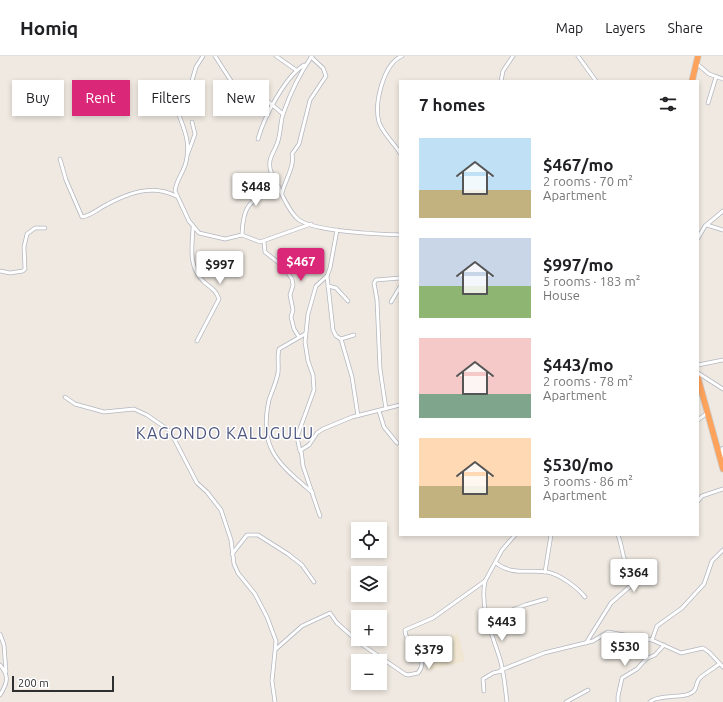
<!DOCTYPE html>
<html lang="en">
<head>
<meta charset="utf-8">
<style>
  body { margin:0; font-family:Ubuntu,sans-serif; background:#f6f6f6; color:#202124; height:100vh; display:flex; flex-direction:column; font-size:15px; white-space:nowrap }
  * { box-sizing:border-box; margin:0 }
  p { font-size:13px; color:#757577 }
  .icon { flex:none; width:22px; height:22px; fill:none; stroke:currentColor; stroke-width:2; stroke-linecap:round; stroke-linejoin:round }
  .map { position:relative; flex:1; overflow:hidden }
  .side { position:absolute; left:399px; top:24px; width:300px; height:456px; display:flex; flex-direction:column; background:#fff; border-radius:0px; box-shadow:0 2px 6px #0003 }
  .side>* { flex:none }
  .hud { position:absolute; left:12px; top:24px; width:327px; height:36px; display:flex; gap:8px }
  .controls { position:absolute; left:351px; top:466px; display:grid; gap:8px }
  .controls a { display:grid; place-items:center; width:36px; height:36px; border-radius:0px; background:#fff; box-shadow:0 2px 6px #0003; font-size:20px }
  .scale { position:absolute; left:12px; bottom:10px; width:102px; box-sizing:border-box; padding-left:4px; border:2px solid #2e2e2e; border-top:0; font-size:11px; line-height:14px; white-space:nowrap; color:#2e2e2e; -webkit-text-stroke:3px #fff; paint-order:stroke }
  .price { position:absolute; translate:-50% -34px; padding:0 9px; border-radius:4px; background:#fff; color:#222; font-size:13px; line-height:26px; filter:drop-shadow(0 1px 2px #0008) }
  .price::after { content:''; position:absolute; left:50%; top:24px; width:12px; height:9px; margin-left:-6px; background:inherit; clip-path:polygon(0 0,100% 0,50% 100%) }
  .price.on { background:#db2777; color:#fff }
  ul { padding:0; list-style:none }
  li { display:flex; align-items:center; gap:12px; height:100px; padding:0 20px }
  li span { display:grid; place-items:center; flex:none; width:112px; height:80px; border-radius:0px; color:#555 }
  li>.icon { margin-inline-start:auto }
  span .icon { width:48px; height:48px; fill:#fffc; stroke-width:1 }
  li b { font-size:17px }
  h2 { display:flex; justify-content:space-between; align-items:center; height:48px; padding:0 20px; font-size:17px }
  .chip { padding:0 14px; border-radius:0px; background:#fff; box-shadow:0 2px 6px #0003; font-size:14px; line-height:36px }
  .chip.on { background:#db2777; color:#fff }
  header { display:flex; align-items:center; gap:24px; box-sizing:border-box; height:56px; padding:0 20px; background:#fff; border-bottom:1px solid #e0e0e0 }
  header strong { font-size:19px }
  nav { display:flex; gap:22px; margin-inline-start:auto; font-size:14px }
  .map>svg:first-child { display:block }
</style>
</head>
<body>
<header>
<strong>Homiq</strong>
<nav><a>Map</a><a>Layers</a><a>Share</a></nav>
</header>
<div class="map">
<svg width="723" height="646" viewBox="0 0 723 646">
  <rect width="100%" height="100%" fill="#efe9e1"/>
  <path fill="#f0e6d1" d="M 458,578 L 465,605 L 430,614 L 424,587 Z"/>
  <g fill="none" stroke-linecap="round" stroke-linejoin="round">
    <defs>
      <g id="street">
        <path d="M 203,0 L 196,11 L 191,28 L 176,48 C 180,68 192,81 186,106 C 184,116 176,124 175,135 L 189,165 L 199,177 L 225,183 L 242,179 L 260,186 L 311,168"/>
        <path d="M 215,0 L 233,28 C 254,31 267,45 283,58"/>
        <path d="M 276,0 L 296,14"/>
        <path d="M 312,0 C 300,17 290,38 283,58 C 280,67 281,78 277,88 C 273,98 267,104 271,116 C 278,129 288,156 299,164 C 317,176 377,178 400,179"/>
        <path d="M 578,0 L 596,25"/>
        <path d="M 696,7 L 709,18 L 723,23"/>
        <path d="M 501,25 L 503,15 L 513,0"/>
        <path d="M 708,47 L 716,21"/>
        <path d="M 258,83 C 264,61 285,21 304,9"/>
        <path d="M 188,97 L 195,78 L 192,66"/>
        <path d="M 400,97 C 394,87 383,78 379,66 C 374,48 383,8 402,0"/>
        <path d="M 60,103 L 66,124 L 82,161 C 90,160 97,154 104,150 C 126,138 152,127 176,140"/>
        <path d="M 282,137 C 285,124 295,110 292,98 L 299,88 L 310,44 L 326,20 L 323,12 L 311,1"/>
        <path d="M 707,169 L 723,174"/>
        <path d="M 193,172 C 192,192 188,211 204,226 C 211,232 216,234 219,243 L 197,285"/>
        <path d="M 242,179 C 243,146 251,145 279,131"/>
        <path d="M 698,182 L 705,170 L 723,155"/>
        <path d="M 264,186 L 265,196 L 284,211 L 292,223 L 293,229 L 290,239 L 293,254 L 291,261 L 294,273 L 299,281"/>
        <path d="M 0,215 L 10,217 L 23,215 L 25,213 L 24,191 L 27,178 L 35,172 L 45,172"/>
        <path d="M 327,220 L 333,274 L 336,280 L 341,283 L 354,279"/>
        <path d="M 328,230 L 336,232 L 348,245"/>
        <path d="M 391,246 L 400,231"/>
        <path d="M 305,278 L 279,293 C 277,301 279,309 278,317 C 276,327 272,335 269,344 C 258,393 279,408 313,437"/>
        <path d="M 341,283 L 352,321 L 358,360"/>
        <path d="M 698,309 L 723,304"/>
        <path d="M 698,317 L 723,333"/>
        <path d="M 65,341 L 75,348 L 104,356 L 134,353 L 147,359 L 170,375 L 197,427 L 207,436 L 221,454 L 231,484 L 234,508 L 238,517 L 255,538 L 267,561 L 276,585 L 272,625 L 275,646"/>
        <path d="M 386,353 L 380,313 L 377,244 L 374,227 L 376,224 L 400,222"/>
        <path d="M 379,355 L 384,371 L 397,387"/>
        <path d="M 698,364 L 707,357"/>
        <path d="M 300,395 L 297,381 L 314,334 L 313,319 L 308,305 L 305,286 L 308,258 L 316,230 L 327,220 L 330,212 L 337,174"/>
        <path d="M 698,445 L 702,440 L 723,433"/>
        <path d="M 320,460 L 303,410 L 301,394 L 309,389 L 317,377 L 323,373 L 352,361 L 400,349"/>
        <path d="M 232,498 L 247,479 L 258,479 L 288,498 L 302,509 L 314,526"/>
        <path d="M 496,507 C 513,520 528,513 547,516 C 559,518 577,531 585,541"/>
        <path d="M 545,516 L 551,479"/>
        <path d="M 485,525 C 480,552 491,575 499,600 C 504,614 505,631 507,646"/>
        <path d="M 486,561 L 499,559 L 525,549 L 546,543"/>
        <path d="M 0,578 L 4,589 L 6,616"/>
        <path d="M 652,584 L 657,570 L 682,552 L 704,528 L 712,505 L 723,494"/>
        <path d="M 586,587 L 611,547 L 635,526 L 635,519 C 619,501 625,497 618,479"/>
        <path d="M 276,593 L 302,570 L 330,557 L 337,567 L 361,588 L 405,618 L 408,619 L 418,617 C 432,600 404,589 405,574 L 433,562 L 485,525 L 502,494 L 515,479"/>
        <path d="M 0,609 C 10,620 7,628 0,639"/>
        <path d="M 501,614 L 544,597 L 593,585 L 608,576 L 652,584 L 681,597 L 703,592 L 709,596 L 723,611"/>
        <path d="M 484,635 L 483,623 L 493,617 L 502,615"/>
        <path d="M 566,646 L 588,634"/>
        <path d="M 618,646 L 618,640 L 622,622 L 637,613 L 646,603 L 655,599 L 664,589"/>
        <path d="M 650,646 C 655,640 677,641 686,639 C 701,635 693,627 701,621 C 707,616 713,613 719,608"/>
      </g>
      <path id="secondary" d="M 720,403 L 723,393"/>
      <g id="highway">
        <path d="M 692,25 L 698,0"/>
        <path d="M 698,322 L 723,413"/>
      </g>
    </defs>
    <use href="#street" stroke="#b4b7c1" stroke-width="4.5"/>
    <use href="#secondary" stroke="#b4b7c1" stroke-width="6"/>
    <use href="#highway" stroke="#c9c9c9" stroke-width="7"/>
    <use href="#street" stroke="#fff" stroke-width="3"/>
    <use href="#secondary" stroke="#fff" stroke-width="4.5"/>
    <use href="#highway" stroke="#ffa35c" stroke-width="5.5"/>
  </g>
  <g text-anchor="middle" stroke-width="3" stroke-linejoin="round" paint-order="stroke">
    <g font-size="16" letter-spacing="1" fill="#4d5680" stroke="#fff">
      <text x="225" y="383">KAGONDO KALUGULU</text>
    </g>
  </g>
</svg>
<div class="controls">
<a><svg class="icon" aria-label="locate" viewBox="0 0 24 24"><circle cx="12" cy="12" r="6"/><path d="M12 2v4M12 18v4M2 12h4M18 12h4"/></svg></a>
<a><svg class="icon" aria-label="layers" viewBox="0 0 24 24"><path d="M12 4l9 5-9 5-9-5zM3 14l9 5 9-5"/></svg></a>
<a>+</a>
<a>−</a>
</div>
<div class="scale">200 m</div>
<b class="price" style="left:256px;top:151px">$448</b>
<b class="price on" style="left:301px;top:226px">$467</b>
<b class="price" style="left:220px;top:229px">$997</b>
<b class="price" style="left:634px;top:537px">$364</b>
<b class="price" style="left:502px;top:586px">$443</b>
<b class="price" style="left:625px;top:611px">$530</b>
<b class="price" style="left:429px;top:614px">$379</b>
<div class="hud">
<a class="chip">Buy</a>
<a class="chip on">Rent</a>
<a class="chip">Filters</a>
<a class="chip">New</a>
</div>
<section class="side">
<h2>7 homes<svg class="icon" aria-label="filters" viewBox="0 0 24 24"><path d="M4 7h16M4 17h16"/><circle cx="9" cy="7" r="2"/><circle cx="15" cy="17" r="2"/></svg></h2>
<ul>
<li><span style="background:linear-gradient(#bfe0f5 65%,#c2b280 0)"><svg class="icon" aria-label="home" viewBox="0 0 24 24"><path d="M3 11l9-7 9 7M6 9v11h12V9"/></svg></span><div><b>$467/mo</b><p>2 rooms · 70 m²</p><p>Apartment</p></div></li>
<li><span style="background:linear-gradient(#c9d6e8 60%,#8fb573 0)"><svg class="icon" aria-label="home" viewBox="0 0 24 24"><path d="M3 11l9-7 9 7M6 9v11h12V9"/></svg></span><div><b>$997/mo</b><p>5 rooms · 183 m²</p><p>House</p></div></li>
<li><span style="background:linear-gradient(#f6c9c9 70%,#7fa58c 0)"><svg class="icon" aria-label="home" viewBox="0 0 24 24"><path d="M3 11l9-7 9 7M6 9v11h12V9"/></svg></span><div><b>$443/mo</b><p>2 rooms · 78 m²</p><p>Apartment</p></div></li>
<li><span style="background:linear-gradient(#ffd9b3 60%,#c2b280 0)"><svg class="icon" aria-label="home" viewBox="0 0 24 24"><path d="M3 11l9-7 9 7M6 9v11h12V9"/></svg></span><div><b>$530/mo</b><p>3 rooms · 86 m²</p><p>Apartment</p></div></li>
</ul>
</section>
</div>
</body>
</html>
